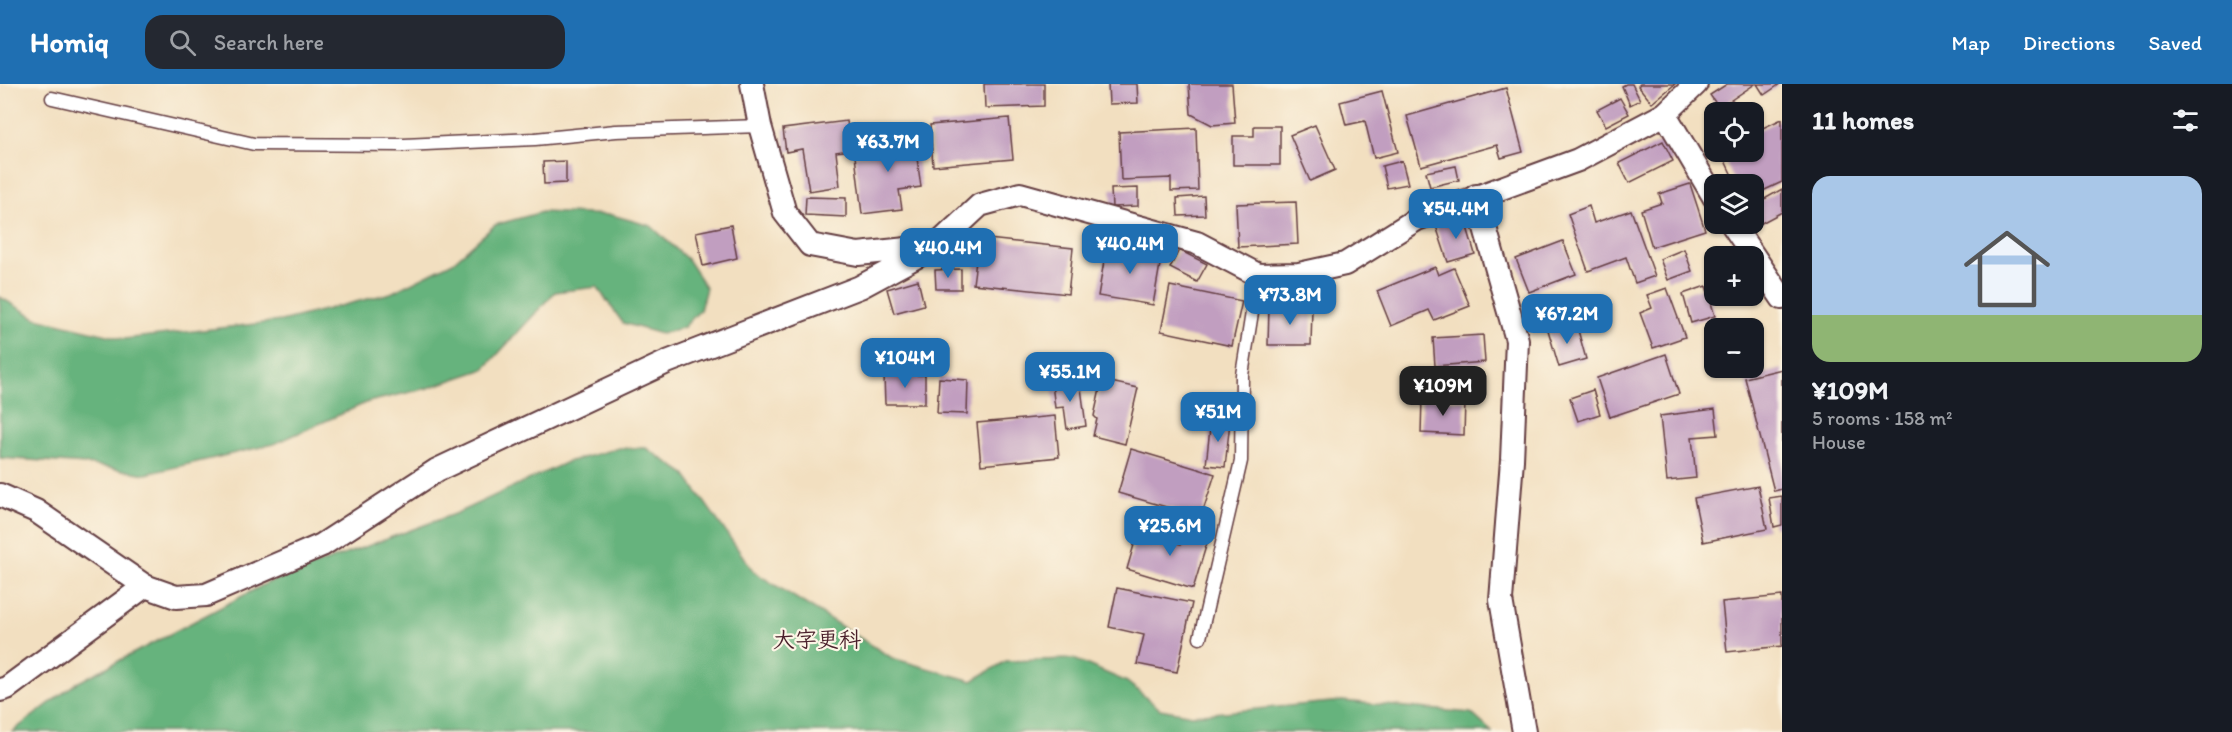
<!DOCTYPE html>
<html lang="en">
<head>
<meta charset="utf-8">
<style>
  body { margin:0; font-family:Itim,"Klee One",sans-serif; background:#242831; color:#f1f3f6; height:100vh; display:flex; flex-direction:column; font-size:22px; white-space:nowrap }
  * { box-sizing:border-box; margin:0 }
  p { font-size:20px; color:#9ea1a6 }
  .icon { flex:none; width:33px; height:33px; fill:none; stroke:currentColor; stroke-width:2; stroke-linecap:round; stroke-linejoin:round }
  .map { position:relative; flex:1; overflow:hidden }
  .drawer { display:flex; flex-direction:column; background:#171b24; width:450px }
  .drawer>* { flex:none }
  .buttons { position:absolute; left:1704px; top:18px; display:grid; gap:12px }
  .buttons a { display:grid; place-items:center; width:60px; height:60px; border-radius:12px; background:#171b24; box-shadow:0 2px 4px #0004; font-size:30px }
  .price { position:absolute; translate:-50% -51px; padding:0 14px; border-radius:12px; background:#1f6fb2; color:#fff; font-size:20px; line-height:39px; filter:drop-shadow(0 2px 3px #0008) }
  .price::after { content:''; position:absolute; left:50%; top:36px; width:18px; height:14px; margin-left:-9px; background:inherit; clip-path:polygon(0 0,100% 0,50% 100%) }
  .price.selected { background:#222; color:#fff }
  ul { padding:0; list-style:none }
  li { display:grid; align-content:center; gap:12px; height:318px; padding:0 30px }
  li span { display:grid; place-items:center; height:186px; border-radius:18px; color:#555 }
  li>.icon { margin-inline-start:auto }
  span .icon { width:108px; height:108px; fill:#fffc; stroke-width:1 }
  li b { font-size:26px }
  h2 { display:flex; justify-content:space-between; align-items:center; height:72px; padding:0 30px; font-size:26px }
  header { display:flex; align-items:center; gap:36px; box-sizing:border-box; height:84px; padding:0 30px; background:#1f6fb2; color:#fff }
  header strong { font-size:28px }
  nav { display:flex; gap:33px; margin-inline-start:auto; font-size:21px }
  .search { width:420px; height:54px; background:#242831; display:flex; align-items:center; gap:15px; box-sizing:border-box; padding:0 21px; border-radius:18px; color:#9ea1a6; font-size:22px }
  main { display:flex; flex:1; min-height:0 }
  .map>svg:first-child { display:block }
</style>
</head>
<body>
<header>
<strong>Homiq</strong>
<div class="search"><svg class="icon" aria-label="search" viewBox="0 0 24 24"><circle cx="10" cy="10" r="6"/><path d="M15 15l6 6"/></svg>Search here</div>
<nav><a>Map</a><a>Directions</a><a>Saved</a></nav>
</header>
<main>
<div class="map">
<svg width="1782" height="648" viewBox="0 0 1782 648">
  <rect width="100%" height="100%" fill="#fcf5e5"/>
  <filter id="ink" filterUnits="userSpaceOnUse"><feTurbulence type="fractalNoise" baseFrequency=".0167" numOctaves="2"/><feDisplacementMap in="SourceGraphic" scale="12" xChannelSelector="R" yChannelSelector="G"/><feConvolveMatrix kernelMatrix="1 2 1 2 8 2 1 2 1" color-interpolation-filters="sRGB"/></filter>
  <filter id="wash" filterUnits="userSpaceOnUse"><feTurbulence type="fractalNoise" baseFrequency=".008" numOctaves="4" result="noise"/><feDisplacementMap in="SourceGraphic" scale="24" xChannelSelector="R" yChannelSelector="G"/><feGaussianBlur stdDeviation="1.35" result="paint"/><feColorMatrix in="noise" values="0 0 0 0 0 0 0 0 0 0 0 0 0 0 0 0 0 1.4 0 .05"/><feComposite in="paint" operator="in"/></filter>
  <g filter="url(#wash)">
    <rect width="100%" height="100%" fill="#f2dfc0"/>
    <g fill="#66b37d" stroke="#586954" stroke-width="1.5">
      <path d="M 542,128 L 612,131 L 651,142 L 687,175 L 706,204 L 700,226 L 684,243 L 661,250 L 623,239 L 597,203 L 555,208 L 484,285 L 428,304 L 368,318 L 274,360 L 146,390 L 86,380 L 0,374 L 0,213 L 36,234 L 124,255 L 281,237 L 391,209 L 453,178 L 495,141 Z"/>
      <path d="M 619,364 L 646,364 L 684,389 L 754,488 L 892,574 L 972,597 L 1006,577 L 1074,575 L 1127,598 L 1160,625 L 1192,631 L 1342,617 L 1471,629 L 1492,648 L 12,648 L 75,600 L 267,499 L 457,429 L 567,378 Z"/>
    </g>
    <g id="blocks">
      <g fill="#c19ec0">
        <path d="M 984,0 L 1044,0 L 1044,22 L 985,24 Z"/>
        <path d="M 1108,0 L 1137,0 L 1138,19 L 1109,20 Z"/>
        <path d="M 1189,0 L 1232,0 L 1235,39 L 1212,41 L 1191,30 Z"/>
        <path d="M 1626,0 L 1632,0 L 1640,16 L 1630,21 L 1622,2 Z"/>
        <path d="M 1640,0 L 1675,0 L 1652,19 L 1638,2 Z"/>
        <path d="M 1727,0 L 1755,0 L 1719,24 L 1710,11 Z"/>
        <path d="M 1757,0 L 1780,0 L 1764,11 Z"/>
        <path d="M 1506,4 L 1523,68 L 1501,74 L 1497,61 L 1421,82 L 1407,32 Z"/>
        <path d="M 1382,7 L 1398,68 L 1374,74 L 1365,37 L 1346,41 L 1340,18 Z"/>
        <path d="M 1620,14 L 1629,30 L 1606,42 L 1597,26 Z"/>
        <path d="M 1009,34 L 1013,75 L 933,82 L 930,41 Z"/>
        <path d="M 1782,35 L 1782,98 L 1754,111 L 1754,100 L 1736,100 L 1721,68 L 1754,68 L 1754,48 Z"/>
        <path d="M 847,37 L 851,66 L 836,68 L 840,102 L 809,107 L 802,65 L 786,68 L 783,45 Z"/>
        <path d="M 1315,41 L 1335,86 L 1310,97 L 1290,51 Z"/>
        <path d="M 1254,42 L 1280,42 L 1280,81 L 1233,81 L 1233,52 L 1254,52 Z"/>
        <path d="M 1196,44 L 1198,106 L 1171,107 L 1171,94 L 1121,96 L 1119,48 Z"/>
        <path d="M 913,45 L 921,103 L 899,106 L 902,125 L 862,130 L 855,72 L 885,68 L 882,49 Z"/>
        <path d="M 1663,57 L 1673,77 L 1629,99 L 1619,79 Z"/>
        <path d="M 566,77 L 566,99 L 544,100 L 543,78 Z"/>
        <path d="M 1402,77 L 1408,100 L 1387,104 L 1382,82 Z"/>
        <path d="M 1456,82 L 1459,96 L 1430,103 L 1426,88 Z"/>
        <path d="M 1690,100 L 1705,146 L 1652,163 L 1641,126 L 1662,119 L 1659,110 Z"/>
        <path d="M 1138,104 L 1138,122 L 1112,123 L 1111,105 Z"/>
        <path d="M 1782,105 L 1782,128 L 1754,143 L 1752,140 L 1754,121 Z"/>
        <path d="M 1204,112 L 1205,131 L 1178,132 L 1177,114 Z"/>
        <path d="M 806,113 L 846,114 L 846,133 L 805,131 Z"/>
        <path d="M 1296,118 L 1298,160 L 1238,163 L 1236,120 Z"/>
        <path d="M 1589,122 L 1594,139 L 1631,126 L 1655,192 L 1635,199 L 1626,173 L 1588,187 L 1568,130 Z"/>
        <path d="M 1464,133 L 1475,170 L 1448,178 L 1436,142 Z"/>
        <path d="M 731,141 L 737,174 L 703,182 L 696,148 Z"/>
        <path d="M 979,154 L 1073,164 L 1068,210 L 973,200 Z"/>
        <path d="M 1563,157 L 1576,190 L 1529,208 L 1516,175 Z"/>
        <path d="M 1107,160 L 1162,169 L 1153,221 L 1098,212 Z"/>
        <path d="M 1684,165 L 1692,187 L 1668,196 L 1660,175 Z"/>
        <path d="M 1179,166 L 1207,180 L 1197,198 L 1170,184 Z"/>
        <path d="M 1435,183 L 1438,191 L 1454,184 L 1470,222 L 1434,236 L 1429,226 L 1391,242 L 1377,207 Z"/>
        <path d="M 961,185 L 961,205 L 936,205 L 935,186 Z"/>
        <path d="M 918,196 L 924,221 L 894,229 L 887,205 Z"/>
        <path d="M 1170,202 L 1242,217 L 1232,262 L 1161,247 Z"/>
        <path d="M 1706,202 L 1715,232 L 1691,239 L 1683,210 Z"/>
        <path d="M 1667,204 L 1685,253 L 1653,264 L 1640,229 L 1652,224 L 1647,211 Z"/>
        <path d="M 1269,223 L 1312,224 L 1311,261 L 1268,261 Z"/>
        <path d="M 1576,239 L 1586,275 L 1559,283 L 1548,246 Z"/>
        <path d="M 1483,251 L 1485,278 L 1435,282 L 1433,254 Z"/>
        <path d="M 1666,270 L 1679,310 L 1610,333 L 1597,294 Z"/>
        <path d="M 1782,285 L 1782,405 L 1774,407 L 1745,294 Z"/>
        <path d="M 884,291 L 925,291 L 925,320 L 885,320 Z"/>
        <path d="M 939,294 L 968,296 L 967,330 L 937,329 Z"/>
        <path d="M 1080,296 L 1086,342 L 1067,345 L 1064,323 L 1055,324 L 1052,300 Z"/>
        <path d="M 1102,296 L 1138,304 L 1125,360 L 1093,352 L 1097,335 L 1094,332 Z"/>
        <path d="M 1593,306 L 1600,330 L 1578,337 L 1570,314 Z"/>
        <path d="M 1422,314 L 1465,317 L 1464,351 L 1421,349 Z"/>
        <path d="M 1715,325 L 1718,351 L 1692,353 L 1696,394 L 1667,397 L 1660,332 Z"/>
        <path d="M 1055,332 L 1059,373 L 981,381 L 977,339 Z"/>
        <path d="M 1211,335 L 1230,338 L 1225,383 L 1206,381 Z"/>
        <path d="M 1131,365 L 1215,390 L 1201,433 L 1118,409 Z"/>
        <path d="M 1758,402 L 1767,445 L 1703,458 L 1694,414 Z"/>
        <path d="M 1782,412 L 1782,441 L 1774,443 L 1769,414 Z"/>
        <path d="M 1186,441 L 1210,449 L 1193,505 L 1127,485 L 1138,447 L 1181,460 Z"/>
        <path d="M 1117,504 L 1192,519 L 1177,588 L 1137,580 L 1144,551 L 1109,543 Z"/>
        <path d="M 1782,512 L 1782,562 L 1727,568 L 1722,518 Z"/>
      </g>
    </g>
  </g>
  <g filter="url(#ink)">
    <use href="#blocks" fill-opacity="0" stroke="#633c41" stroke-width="1.5"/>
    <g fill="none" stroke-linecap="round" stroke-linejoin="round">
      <defs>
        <g id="service">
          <path d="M 52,14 L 254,60 L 404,61 L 535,55 L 616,47 L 760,42"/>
          <path d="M 1200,554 L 1241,377 L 1242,291 L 1258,191"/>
        </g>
        <g id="minor">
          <path d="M 752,0 L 760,42 L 785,129 L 810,161 L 858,170 L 936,162 L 980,121 L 1020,110 L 1197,159 L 1258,191 L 1299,190 L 1345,180 L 1417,135 L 1578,76 L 1665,30 L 1696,0"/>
          <path d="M 1665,30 L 1714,113"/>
          <path d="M 1476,112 L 1517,256 L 1512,376 L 1501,516 L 1524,648"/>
          <path d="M 1732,140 L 1782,214"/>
          <path d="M 0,411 L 36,427 L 145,502 L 176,513 L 206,511 L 322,461 L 437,386 L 667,278 L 860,203 L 925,168"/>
          <path d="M 0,606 L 7,604 L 145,502"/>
        </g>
      </defs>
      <use href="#service" stroke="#633c41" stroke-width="15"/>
      <use href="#minor" stroke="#633c41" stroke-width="26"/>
      <use href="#service" stroke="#fff" stroke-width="12"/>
      <use href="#minor" stroke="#fff" stroke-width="22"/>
    </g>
  </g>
  <g text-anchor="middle" stroke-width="4.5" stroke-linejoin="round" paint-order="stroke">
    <g font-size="22" font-weight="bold" fill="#4a1f2b" stroke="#fcf5e5">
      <text x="817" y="563">大字更科</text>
    </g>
  </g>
</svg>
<div class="buttons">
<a><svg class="icon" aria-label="locate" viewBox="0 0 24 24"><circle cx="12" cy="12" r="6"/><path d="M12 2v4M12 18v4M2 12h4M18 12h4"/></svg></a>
<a><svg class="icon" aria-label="layers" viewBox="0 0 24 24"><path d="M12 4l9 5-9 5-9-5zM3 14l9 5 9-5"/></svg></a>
<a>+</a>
<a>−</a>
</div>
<b class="price" style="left:888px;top:89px">¥63.7M</b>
<b class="price" style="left:1456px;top:156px">¥54.4M</b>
<b class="price" style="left:1130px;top:191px">¥40.4M</b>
<b class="price" style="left:948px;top:195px">¥40.4M</b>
<b class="price" style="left:1290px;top:242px">¥73.8M</b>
<b class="price" style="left:1567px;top:261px">¥67.2M</b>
<b class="price" style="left:905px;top:305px">¥104M</b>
<b class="price" style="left:1070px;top:319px">¥55.1M</b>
<b class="price selected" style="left:1443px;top:333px">¥109M</b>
<b class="price" style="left:1218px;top:359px">¥51M</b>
<b class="price" style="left:1170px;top:473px">¥25.6M</b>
</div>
<section class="drawer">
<h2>11 homes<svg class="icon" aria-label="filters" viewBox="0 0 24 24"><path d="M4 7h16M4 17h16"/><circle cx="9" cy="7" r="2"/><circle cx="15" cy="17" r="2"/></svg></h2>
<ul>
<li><span style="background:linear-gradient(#a9c7e8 75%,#8fb573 0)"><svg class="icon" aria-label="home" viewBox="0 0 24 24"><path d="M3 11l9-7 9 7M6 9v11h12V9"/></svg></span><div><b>¥109M</b><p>5 rooms · 158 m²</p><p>House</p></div></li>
</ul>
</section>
</main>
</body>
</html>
